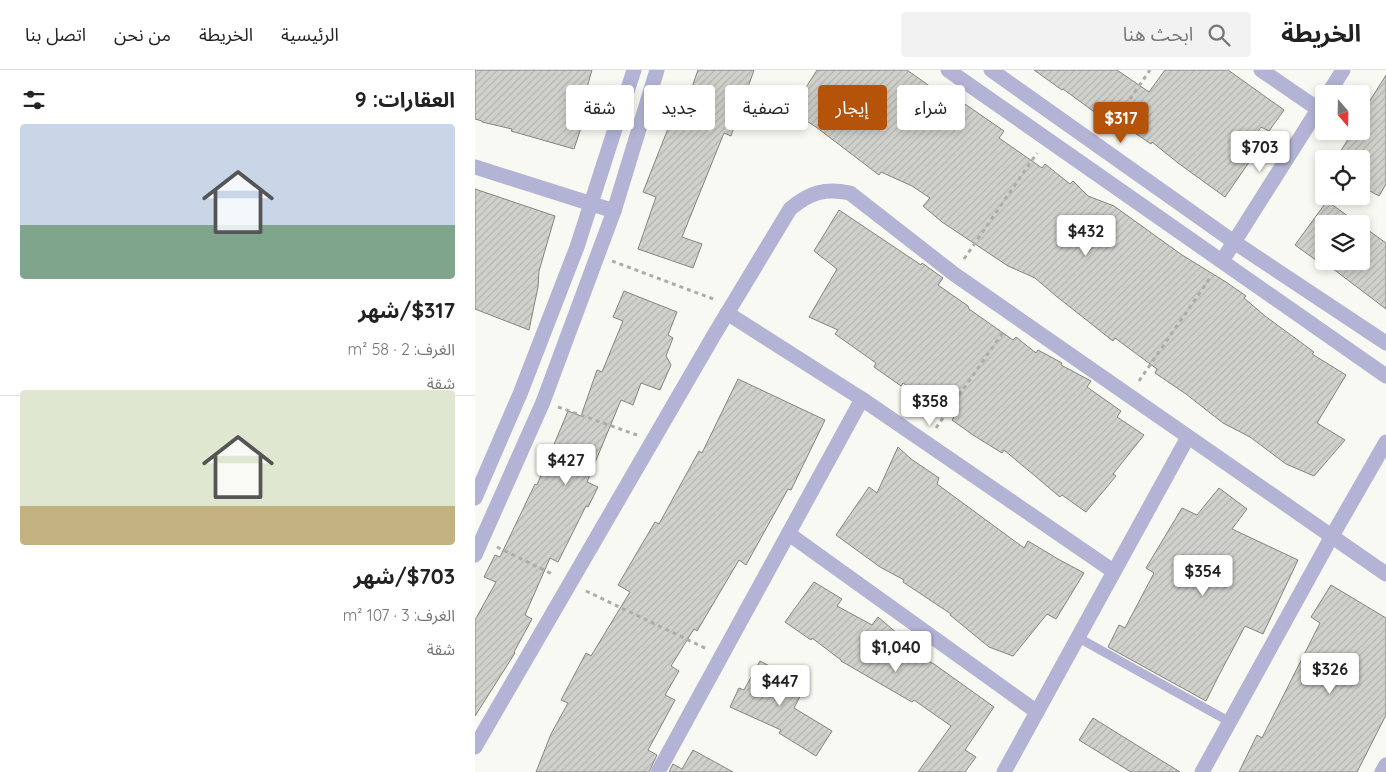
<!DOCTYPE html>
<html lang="ar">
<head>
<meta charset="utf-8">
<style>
  body { margin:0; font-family:Quicksand,"Noto Sans Arabic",sans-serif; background:#f2f2f2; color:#222; direction:rtl; height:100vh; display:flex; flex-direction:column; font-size:19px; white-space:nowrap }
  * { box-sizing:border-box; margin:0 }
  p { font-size:16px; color:#767676 }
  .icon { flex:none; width:28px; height:28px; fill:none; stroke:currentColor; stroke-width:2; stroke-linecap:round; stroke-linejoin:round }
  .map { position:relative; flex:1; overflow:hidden; direction:ltr }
  .panel { display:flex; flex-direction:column; background:#fff; width:475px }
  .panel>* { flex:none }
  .guide { position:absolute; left:15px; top:15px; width:475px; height:45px; direction:rtl; display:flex; gap:10px }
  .needle { width:32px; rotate:160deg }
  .fabs { position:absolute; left:840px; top:15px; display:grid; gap:10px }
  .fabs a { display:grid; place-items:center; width:55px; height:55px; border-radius:5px; background:#fff; box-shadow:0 2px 8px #0003; font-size:25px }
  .price { position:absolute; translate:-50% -42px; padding:0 11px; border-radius:5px; background:#fff; color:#222; font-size:16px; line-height:32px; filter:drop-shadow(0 1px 2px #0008) }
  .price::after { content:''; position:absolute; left:50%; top:30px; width:15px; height:11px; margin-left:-8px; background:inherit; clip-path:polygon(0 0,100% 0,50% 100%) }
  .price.selected { background:#b45309; color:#fff }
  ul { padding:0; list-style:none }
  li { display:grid; align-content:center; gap:10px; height:265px; padding:0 20px }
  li+li { border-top:1px solid #e0e0e0 }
  li span { display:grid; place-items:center; height:155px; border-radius:5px; color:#555 }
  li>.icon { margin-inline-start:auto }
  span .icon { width:90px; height:90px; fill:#fffc; stroke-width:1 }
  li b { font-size:21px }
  h2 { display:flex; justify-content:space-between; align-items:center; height:60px; padding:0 20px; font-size:21px }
  .pill { padding:0 18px; border-radius:5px; background:#fff; box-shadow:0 2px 8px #0003; font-size:18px; line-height:45px }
  .pill.selected { background:#b45309; color:#fff }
  header { display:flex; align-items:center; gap:30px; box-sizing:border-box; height:70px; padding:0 25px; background:#fff; border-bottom:1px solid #e0e0e0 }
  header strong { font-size:24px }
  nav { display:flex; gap:28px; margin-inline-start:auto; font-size:18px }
  .search { width:350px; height:45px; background:#f2f2f2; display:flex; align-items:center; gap:12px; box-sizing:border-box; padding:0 18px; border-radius:5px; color:#767676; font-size:19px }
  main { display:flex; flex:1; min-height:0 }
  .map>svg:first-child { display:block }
</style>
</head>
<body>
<header>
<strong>الخريطة</strong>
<div class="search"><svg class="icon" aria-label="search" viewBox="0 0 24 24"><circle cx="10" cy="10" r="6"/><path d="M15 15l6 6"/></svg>ابحث هنا</div>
<nav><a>الرئيسية</a><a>الخريطة</a><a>من نحن</a><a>اتصل بنا</a></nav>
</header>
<main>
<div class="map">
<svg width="911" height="702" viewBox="0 0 911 702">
  <defs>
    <pattern id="building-hatch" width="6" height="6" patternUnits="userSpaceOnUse" patternTransform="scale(1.25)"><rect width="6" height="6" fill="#d1d1cc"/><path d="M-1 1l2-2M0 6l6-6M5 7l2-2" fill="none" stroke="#b4b4b0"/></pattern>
  </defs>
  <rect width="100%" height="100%" fill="#f9f9f3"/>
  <g fill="url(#building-hatch)" stroke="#858580">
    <path d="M 0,0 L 117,0 L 108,31 L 114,34 L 99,79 L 36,61 L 37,59 L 7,52 L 7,51 L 0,49 Z"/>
    <path d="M 223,0 L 279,0 L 256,66 L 249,63 L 207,167 L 227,174 L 218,198 L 163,179 L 181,127 L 168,122 L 196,51 L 204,54 Z"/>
    <path d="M 342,0 L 432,0 L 463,22 L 467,16 L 488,30 L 487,32 L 529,61 L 524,68 L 567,98 L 570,94 L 595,114 L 598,111 L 613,126 L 639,136 L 707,185 L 751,212 L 771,226 L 769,228 L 790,246 L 839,282 L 837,284 L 871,305 L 842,353 L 870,370 L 839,406 L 811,394 L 775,367 L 748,353 L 711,324 L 680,303 L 682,299 L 640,268 L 638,271 L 581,226 L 560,208 L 533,196 L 467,152 L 448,136 L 455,128 L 437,116 L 406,102 L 404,105 L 341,57 L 316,41 Z"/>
    <path d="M 559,0 L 642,0 L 674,22 L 690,0 L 753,0 L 809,40 L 794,61 L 786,57 L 774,75 L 780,79 L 777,84 L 779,85 L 750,127 L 703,93 L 677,72 L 676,74 L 632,44 L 629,49 L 588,19 L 587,20 Z"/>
    <path d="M 911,5 L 911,114 L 904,126 L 886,116 L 886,89 L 861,89 L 878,61 L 886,61 L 886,45 Z"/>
    <path d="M 0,119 L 80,146 L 64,201 L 63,217 L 54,260 L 0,239 Z"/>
    <path d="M 852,131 L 884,154 L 849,154 L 849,191 L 886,191 L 886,155 L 911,173 L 911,239 L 849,192 L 849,196 L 820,175 Z"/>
    <path d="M 364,140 L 446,195 L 447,193 L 468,208 L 463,215 L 493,236 L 494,239 L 538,270 L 541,267 L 561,283 L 563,280 L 587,293 L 586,295 L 616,311 L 612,317 L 646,341 L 642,347 L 669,365 L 638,404 L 641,406 L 611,442 L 587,425 L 585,427 L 529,380 L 527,383 L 498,365 L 477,350 L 479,347 L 428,313 L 426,316 L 399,297 L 401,293 L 360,264 L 363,260 L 334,247 L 362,199 L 339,181 Z"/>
    <path d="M 149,221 L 202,242 L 193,265 L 198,268 L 191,286 L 196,295 L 185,320 L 166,313 L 158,335 L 146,330 L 112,412 L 123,417 L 113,437 L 111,436 L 83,492 L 75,488 L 50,545 L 57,549 L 39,582 L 40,583 L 0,646 L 0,550 L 21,512 L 9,507 L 20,485 L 25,487 L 60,414 L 62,415 L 93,341 L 106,346 L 122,300 L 127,302 L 148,251 L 138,247 Z"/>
    <path d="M 263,309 L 350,350 L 316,420 L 313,419 L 271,495 L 264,490 L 222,561 L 219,559 L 196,596 L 204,601 L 190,625 L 200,630 L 173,680 L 182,685 L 174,702 L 61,702 L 76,664 L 93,633 L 86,630 L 111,583 L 116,586 L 155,522 L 143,515 L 180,452 L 184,454 L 224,381 L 227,383 Z"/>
    <path d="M 423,377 L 436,389 L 464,408 L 462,414 L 549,478 L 553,471 L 583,489 L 609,503 L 581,549 L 572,544 L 538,586 L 514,577 L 475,545 L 476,544 L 428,512 L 429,510 L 405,497 L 361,465 L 394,417 L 402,423 Z"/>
    <path d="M 744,418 L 772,439 L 757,459 L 823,490 L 788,564 L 770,556 L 744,605 L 731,631 L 633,577 L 644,555 L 650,558 L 679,503 L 671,498 L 707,438 L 722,445 Z"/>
    <path d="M 339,512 L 367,529 L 362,536 L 397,555 L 403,547 L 423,564 L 416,572 L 459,594 L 519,637 L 490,680 L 501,687 L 490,702 L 443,702 L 476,656 L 439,630 L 437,632 L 366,591 L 366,590 L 337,568 L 336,570 L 310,552 Z"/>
    <path d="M 856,515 L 911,548 L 911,645 L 882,702 L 764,702 L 782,665 L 787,668 L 845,553 L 836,547 Z"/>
    <path d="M 285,591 L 331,615 L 319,638 L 357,661 L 341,686 L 304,663 L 306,660 L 255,637 L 264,618 L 269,620 Z"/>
    <path d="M 618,648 L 705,702 L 656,702 L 604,670 Z"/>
    <path d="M 218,680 L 258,702 L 194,702 L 198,694 L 207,699 Z"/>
  </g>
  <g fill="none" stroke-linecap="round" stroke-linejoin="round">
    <g stroke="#adada8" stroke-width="3" stroke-dasharray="4 4" stroke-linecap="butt">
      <path d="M 632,62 L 675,0"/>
      <path d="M 489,189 L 562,83"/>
      <path d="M 137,191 L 241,230"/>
      <path d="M 664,311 L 737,205"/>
      <path d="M 83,337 L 162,365"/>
      <path d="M 461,358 L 529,261"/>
      <path d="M 22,477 L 79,505"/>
      <path d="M 111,521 L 232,579"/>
    </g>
    <path stroke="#b3b4d5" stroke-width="9" d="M 602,567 L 755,652"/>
    <g stroke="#b3b4d5" stroke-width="15">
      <path d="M 473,0 L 911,306"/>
      <path d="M 516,0 L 759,172 L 911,273"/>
      <path d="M 786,0 L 843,39"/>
      <path d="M 853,24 L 868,0"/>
      <path d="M 0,97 L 139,141"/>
      <path d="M 747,191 L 849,30"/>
      <path d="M 252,243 L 387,329 L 638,501"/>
      <path d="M 0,428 L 45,324 L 102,177 L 159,0"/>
      <path d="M 314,464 L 562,642"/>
      <path d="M 0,485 L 68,332 L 139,141 L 182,0"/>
      <path d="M 0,677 L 239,265 L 315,139 C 335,122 350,118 375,123 L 479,204 L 911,504"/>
      <path d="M 183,702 L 387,329"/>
      <path d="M 529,702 L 713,367"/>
      <path d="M 727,702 L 857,466 L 911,372"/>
      <path d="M 907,702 L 911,695"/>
    </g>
  </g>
</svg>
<div class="fabs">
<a><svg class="needle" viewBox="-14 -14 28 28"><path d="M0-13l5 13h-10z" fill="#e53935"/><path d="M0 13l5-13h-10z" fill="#767676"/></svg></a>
<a><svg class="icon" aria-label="locate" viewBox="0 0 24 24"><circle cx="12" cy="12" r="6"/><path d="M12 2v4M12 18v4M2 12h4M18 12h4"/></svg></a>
<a><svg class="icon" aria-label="layers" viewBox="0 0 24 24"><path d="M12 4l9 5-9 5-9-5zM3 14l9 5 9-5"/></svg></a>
</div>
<b class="price selected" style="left:646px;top:74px">$317</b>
<b class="price" style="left:785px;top:103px">$703</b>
<b class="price" style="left:611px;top:187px">$432</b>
<b class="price" style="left:455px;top:357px">$358</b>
<b class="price" style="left:91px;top:416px">$427</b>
<b class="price" style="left:728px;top:527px">$354</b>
<b class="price" style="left:421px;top:603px">$1,040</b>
<b class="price" style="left:855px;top:625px">$326</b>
<b class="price" style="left:305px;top:637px">$447</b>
<div class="guide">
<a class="pill">شراء</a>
<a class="pill selected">إيجار</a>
<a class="pill">تصفية</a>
<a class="pill">جديد</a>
<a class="pill">شقة</a>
</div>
</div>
<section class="panel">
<h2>العقارات: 9<svg class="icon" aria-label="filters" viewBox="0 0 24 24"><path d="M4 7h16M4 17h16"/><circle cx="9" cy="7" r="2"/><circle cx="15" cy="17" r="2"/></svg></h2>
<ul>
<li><span style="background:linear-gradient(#c9d6e8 65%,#7fa58c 0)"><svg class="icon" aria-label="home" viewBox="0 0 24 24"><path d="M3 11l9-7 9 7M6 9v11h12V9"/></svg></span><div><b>$317/شهر</b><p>الغرف: 2 · 58 m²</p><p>شقة</p></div></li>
<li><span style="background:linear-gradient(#dfe7d0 75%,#c2b280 0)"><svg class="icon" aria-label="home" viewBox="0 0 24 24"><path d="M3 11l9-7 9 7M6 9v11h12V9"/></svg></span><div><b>$703/شهر</b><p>الغرف: 3 · 107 m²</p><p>شقة</p></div></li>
</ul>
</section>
</main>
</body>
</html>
